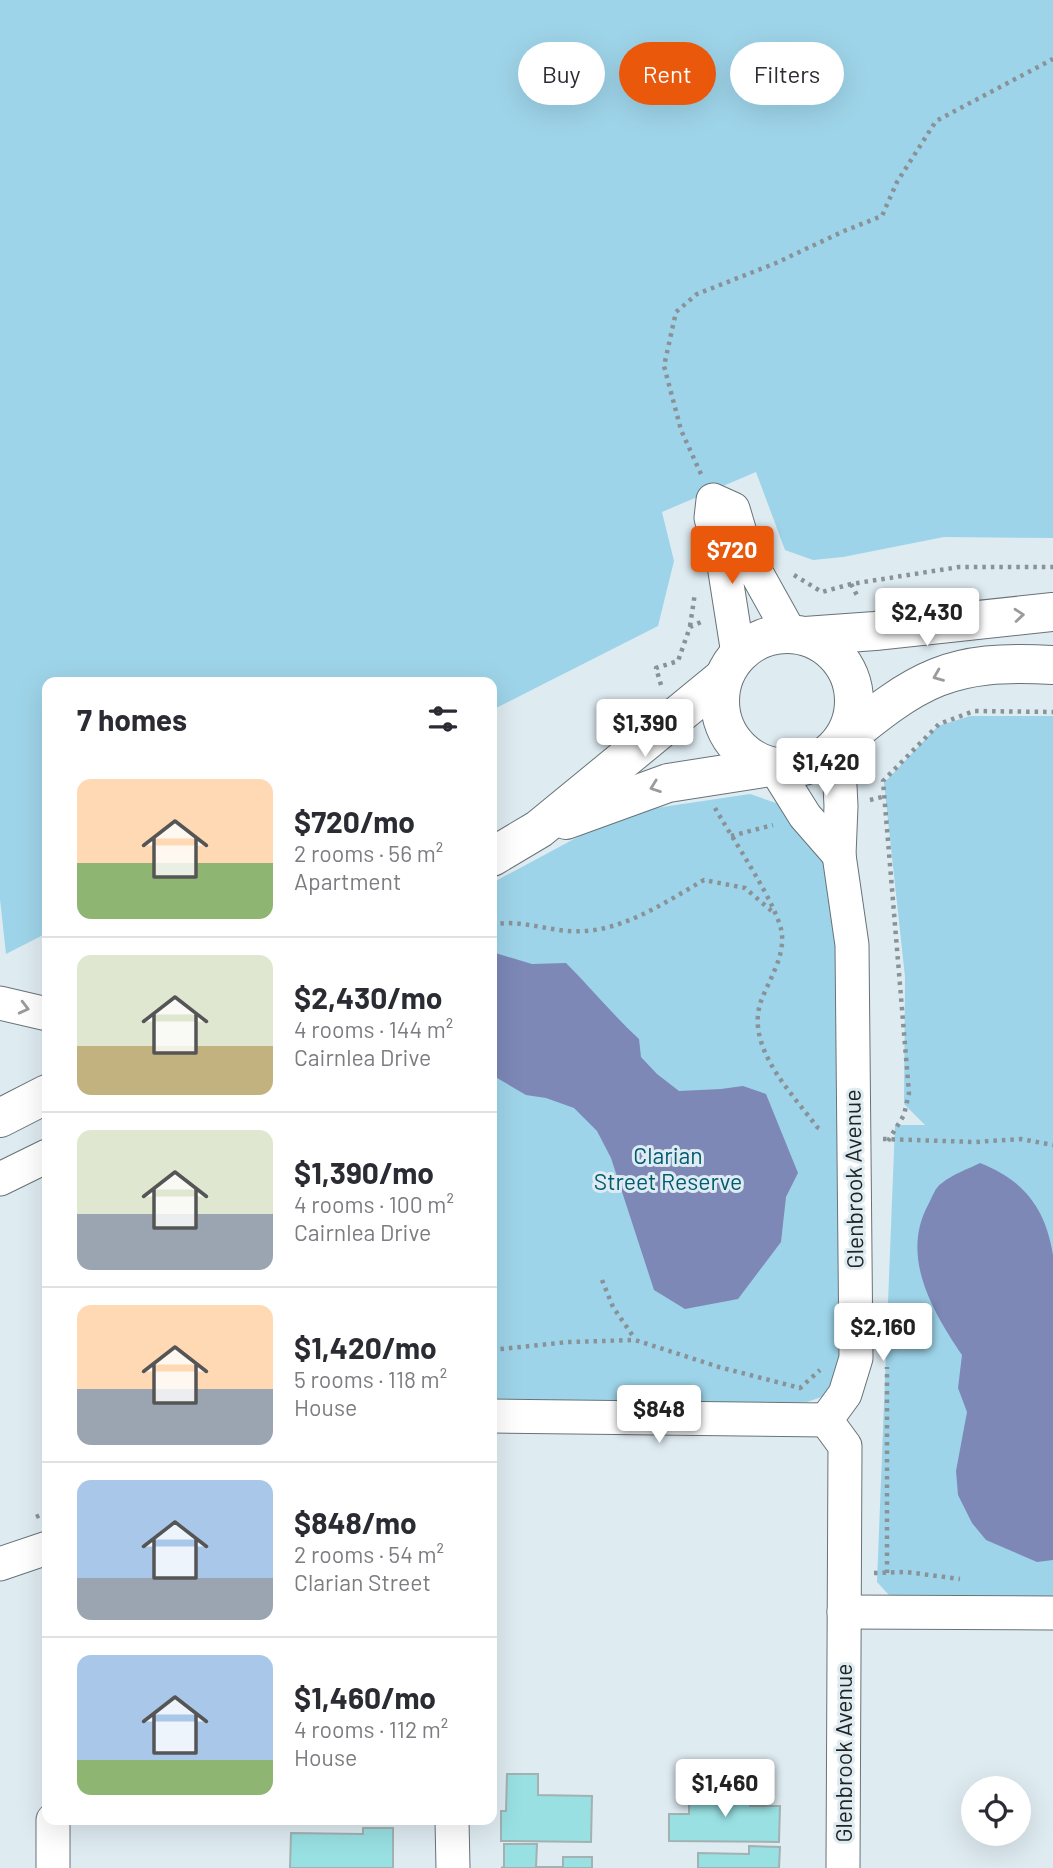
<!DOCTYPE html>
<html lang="en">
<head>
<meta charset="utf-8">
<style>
  body { margin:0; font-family:Barlow,sans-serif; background:#f7f7f7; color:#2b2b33; height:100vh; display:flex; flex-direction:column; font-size:26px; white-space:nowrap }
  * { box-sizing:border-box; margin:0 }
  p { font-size:23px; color:#7c7c81 }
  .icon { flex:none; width:38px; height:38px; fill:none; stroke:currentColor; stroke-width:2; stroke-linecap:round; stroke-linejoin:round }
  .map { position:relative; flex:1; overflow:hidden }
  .panel { position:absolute; left:42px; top:677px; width:455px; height:1148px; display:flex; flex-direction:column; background:#fff; border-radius:14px; box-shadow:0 7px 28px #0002 }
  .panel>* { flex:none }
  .top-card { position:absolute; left:518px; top:42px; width:429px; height:63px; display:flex; gap:14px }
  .buttons { position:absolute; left:961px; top:1776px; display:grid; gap:14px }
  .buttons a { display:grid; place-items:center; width:70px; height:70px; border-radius:50%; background:#fff; box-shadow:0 7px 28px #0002; font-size:35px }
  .price { position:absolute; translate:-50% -60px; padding:0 16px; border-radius:7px; background:#fff; color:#222; font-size:23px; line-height:46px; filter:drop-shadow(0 2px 4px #0008) }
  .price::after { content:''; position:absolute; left:50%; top:42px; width:21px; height:16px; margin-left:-10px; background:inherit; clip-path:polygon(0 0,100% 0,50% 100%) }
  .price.selected { background:#ea580c; color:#fff }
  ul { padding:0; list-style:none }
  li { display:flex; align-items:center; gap:21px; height:175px; padding:0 35px }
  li+li { border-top:2px solid #e1e1e2 }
  li span { display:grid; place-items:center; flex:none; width:196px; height:140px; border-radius:14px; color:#555 }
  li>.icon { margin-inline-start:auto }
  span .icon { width:84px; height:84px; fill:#fffc; stroke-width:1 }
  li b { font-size:30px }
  h2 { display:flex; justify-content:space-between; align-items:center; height:84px; padding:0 35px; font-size:30px }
  .pill { padding:0 24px; border-radius:32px; background:#fff; box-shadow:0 7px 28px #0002; font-size:24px; line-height:63px }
  .pill.selected { background:#ea580c; color:#fff }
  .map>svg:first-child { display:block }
</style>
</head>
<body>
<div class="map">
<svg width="1053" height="1868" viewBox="0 0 1053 1868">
  <rect width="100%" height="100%" fill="#deebf1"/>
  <g fill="#9ed4e9">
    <path d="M 0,0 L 1053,0 L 1053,538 L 944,537 L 843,557 L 813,560 L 785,550 L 756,472 L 662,512 L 674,561 L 658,626 L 492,710 L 492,682 L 47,682 L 47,933 L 6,954 L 0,899 Z"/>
    <path d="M 970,716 L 1053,716 L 1053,1596 L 889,1595 L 877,1582 L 895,1125 L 925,1125 L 904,1104 L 905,977 L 884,783 L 938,726 Z"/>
    <path d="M 750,794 L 779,804 L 816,839 L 828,875 L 840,941 L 843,1354 L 835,1379 L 824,1396 L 807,1402 L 492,1403 L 492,883 L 600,825 L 649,809 Z"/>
  </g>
  <g fill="#7d88b7">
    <path d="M 492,952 L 532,964 L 566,963 C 591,988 613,1015 639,1039 L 641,1057 L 657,1074 L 679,1091 L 721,1089 L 743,1086 L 766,1094 L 798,1173 L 786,1197 L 781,1242 L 738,1299 L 685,1309 L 654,1290 L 611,1158 L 597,1131 L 574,1108 L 546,1098 L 526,1095 L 492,1075 Z"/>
    <path d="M 980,1163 C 1024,1180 1046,1209 1053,1255 L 1053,1560 L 1037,1562 L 986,1540 L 972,1523 L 958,1495 L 956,1471 L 967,1412 L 958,1388 L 962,1355 C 933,1312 900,1257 928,1205 C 932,1198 935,1187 942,1183 C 953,1174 968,1169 980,1163 Z"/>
  </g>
  <g fill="#98e0e2" stroke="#a3b1b2" stroke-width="2">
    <path d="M 507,1774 L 538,1774 L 538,1795 L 592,1796 L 591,1842 L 501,1841 L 501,1811 L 506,1811 Z"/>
    <path d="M 696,1788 L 750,1789 L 750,1806 L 780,1806 L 779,1842 L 669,1841 L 669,1814 L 689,1814 L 689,1799 L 696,1799 Z"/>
    <path d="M 363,1828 L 393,1828 L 393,1868 L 290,1868 L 291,1833 L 363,1834 Z"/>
    <path d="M 504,1844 L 537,1844 L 536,1867 L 563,1867 L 563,1857 L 592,1857 L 592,1868 L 501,1868 L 504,1867 Z"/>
    <path d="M 749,1846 L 780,1847 L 779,1868 L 698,1868 L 698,1853 L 749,1854 Z"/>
  </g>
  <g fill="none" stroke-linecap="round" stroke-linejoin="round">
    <defs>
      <g id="minor">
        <path d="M 738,654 L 723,559 L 711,518 L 713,500 L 733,509 L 747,556 L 791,635"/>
        <path d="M 838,745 L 841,806 L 839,855 L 852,945 L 856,1358 L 845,1394 L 826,1420 L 845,1446 L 843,1868"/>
        <path d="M 775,768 L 805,816 L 839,855"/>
        <path d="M 0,1003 L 47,1014"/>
        <path d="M 0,1179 L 47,1156"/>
        <path d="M 492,1416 L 826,1420"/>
        <path d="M 0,1564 L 47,1548"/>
        <path d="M 844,1612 L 1053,1613"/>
        <path d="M 452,1820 L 453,1868"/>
        <path d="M 53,1868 L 53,1820"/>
      </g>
      <g id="tertiary">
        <circle cx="787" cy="701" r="67"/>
        <path d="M 805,636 L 875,631 L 1053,612"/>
        <path d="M 840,743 C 919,678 949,659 1053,665"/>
        <path d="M 566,820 L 668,783 L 770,767"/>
        <path d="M 492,857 L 539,829 L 723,678"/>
        <path d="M 0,1118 L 47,1094"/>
      </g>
    </defs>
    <use href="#minor" stroke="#687378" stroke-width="35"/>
    <use href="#tertiary" stroke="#687378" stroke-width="40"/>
    <g stroke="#899297" stroke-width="4.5" stroke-dasharray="3.5 5" stroke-linecap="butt">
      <path d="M 701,474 L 681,430 L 664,366 L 676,312 L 697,294 L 776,263 L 844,231 L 882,216 L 897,182 L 936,121 L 1053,59"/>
      <path d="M 794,575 L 822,592 L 851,584 L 959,567 L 1053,567"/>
      <path d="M 851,584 L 859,599"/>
      <path d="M 690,626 L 695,593"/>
      <path d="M 661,685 L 656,668 L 678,661 L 690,627 L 701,622"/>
      <path d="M 870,800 L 886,796"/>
      <path d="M 715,808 C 730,835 780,908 782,935 C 784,958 769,980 761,1001 C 745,1047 791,1092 817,1127 L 823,1131"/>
      <path d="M 731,836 L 773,825"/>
      <path d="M 492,925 C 517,919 542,929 568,931 C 618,935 662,904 704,880 L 745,888 L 774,913"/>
      <path d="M 883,1139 L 975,1142 L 1021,1139 L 1053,1145"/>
      <path d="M 888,1141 L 904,1115 L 909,1093 L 883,781 L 939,724 L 974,711 L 1053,712"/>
      <path d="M 602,1280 L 613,1307 L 635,1339"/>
      <path d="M 492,1350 L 568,1342 L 635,1340 L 719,1367 L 800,1388 L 820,1370"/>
      <path d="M 36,1517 L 47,1512"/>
      <path d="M 874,1573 L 906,1572 L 960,1579"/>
      <path d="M 887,1573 L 887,1367"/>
    </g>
    <use href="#minor" stroke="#fff" stroke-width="33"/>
    <use href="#tertiary" stroke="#fff" stroke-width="38"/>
  </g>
  <defs><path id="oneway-chevron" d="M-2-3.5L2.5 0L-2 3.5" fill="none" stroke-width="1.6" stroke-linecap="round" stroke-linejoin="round" transform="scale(1.75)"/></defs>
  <g stroke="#9a9c9c">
    <use href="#oneway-chevron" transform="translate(1019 615) rotate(-5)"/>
    <use href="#oneway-chevron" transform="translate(938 676) rotate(158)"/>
    <use href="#oneway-chevron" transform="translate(655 787) rotate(160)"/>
    <use href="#oneway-chevron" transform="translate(24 1008) rotate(14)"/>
  </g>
  <g text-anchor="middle" stroke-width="6" stroke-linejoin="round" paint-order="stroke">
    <g font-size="23" fill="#025a72" stroke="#deebf1">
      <text x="668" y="1164">Clarian<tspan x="668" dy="26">Street Reserve</tspan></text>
    </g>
    <g font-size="23" fill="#1e2224" stroke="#deebf1">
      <text transform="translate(854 1179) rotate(-91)" y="8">Glenbrook Avenue</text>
      <text transform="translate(844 1753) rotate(-90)" y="8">Glenbrook Avenue</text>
    </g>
  </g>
</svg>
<div class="buttons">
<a><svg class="icon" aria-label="locate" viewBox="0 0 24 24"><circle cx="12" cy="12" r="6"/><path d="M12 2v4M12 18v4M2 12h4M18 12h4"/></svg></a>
</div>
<b class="price selected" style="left:732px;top:586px">$720</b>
<b class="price" style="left:927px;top:648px">$2,430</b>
<b class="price" style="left:645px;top:759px">$1,390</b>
<b class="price" style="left:826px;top:798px">$1,420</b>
<b class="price" style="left:883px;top:1363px">$2,160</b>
<b class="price" style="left:659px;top:1445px">$848</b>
<b class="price" style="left:725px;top:1819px">$1,460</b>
<div class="top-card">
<a class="pill">Buy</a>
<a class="pill selected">Rent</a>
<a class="pill">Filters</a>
</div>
<section class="panel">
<h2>7 homes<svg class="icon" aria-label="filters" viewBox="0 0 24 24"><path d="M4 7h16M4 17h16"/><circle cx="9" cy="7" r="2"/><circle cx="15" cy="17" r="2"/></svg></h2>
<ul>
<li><span style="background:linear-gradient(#ffd9b3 60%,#8fb573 0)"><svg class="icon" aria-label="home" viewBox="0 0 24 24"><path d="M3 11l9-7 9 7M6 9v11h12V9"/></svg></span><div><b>$720/mo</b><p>2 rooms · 56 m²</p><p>Apartment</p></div></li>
<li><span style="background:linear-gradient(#dfe7d0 65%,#c2b280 0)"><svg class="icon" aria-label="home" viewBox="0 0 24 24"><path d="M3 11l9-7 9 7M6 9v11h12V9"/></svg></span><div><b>$2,430/mo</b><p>4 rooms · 144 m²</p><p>Cairnlea Drive</p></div></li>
<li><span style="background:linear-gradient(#dfe7d0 60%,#9aa5b1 0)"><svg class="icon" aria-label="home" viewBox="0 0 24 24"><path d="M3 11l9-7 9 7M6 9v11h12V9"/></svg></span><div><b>$1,390/mo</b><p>4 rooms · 100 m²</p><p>Cairnlea Drive</p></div></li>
<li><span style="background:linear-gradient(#ffd9b3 60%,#9aa5b1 0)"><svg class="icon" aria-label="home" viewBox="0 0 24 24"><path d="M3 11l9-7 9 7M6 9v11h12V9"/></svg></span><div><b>$1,420/mo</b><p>5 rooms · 118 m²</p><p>House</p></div></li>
<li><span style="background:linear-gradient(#a9c7e8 70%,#9aa5b1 0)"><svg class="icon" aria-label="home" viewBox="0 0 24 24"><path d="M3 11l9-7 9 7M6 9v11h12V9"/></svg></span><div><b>$848/mo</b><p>2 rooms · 54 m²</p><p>Clarian Street</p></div></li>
<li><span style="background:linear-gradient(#a9c7e8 75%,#8fb573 0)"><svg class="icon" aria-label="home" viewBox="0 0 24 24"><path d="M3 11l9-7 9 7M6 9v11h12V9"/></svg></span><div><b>$1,460/mo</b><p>4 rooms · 112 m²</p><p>House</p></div></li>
</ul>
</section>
</div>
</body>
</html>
